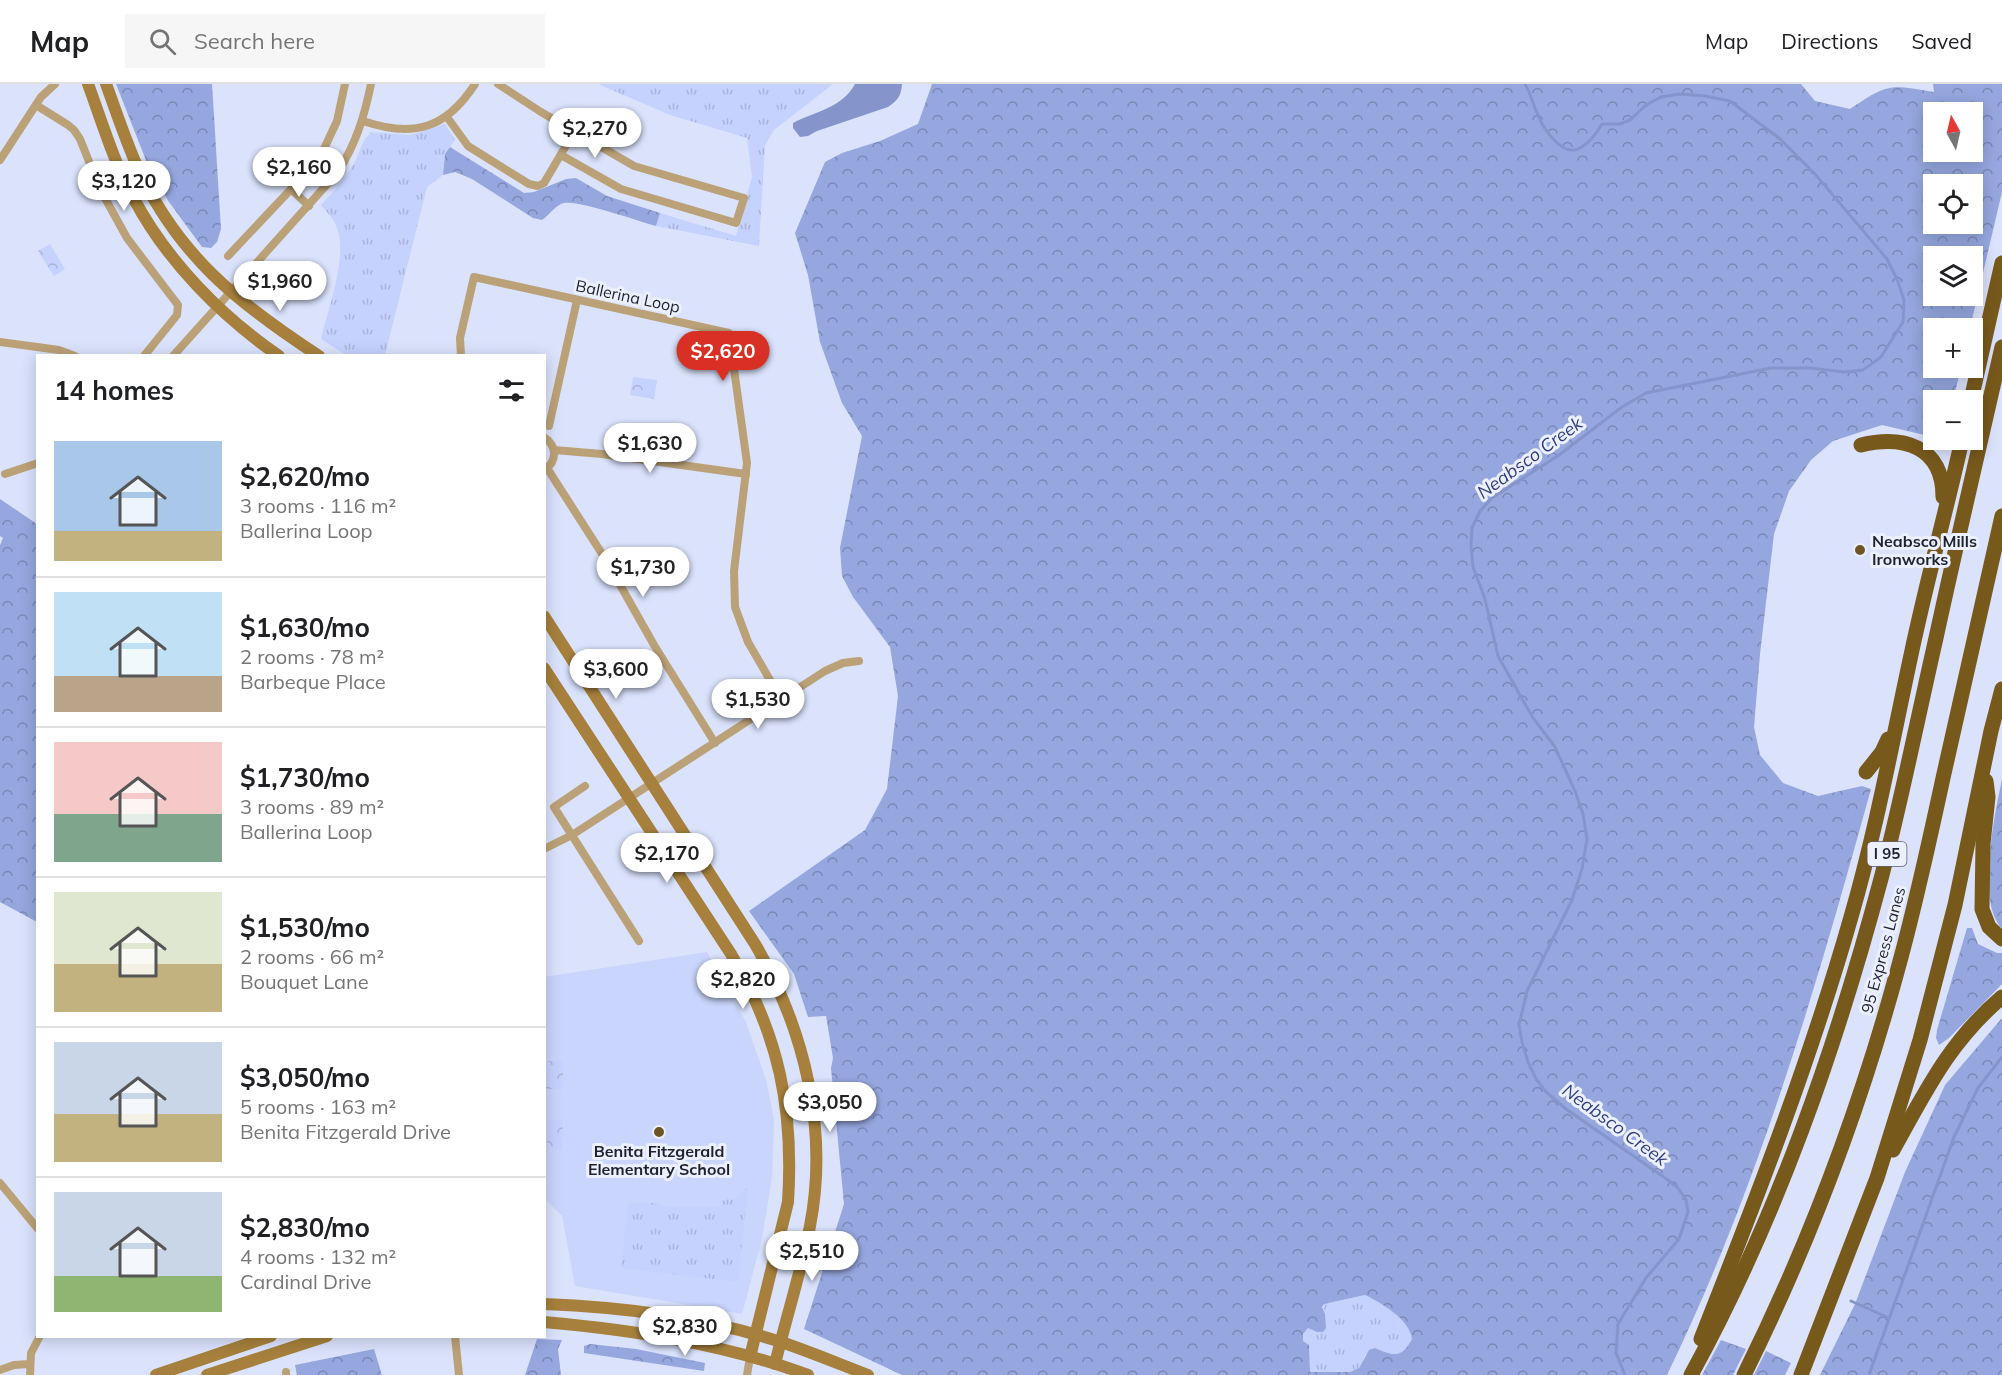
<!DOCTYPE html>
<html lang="en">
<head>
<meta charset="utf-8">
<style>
  body { margin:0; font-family:Mulish,sans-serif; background:#f6f6f6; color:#202124; height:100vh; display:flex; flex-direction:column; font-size:22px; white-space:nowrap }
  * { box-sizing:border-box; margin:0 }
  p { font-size:20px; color:#757577 }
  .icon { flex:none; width:33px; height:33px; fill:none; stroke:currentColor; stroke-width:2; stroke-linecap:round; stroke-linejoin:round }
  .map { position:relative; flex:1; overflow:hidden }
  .drawer { position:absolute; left:36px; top:270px; width:510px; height:984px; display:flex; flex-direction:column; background:#fff; border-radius:0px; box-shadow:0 3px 15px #0003 }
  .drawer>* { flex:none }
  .needle { width:39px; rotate:352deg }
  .buttons { position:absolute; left:1923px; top:18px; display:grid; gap:12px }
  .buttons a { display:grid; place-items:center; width:60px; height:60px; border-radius:0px; background:#fff; box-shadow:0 3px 15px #0003; font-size:30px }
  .price { position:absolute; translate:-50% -51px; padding:0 14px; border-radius:21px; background:#fff; color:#222; font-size:20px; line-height:39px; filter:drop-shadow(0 2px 3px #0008) }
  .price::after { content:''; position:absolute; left:50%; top:36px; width:18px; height:14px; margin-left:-9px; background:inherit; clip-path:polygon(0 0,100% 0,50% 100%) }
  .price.selected { background:#d93025; color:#fff }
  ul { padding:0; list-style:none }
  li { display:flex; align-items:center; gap:18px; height:150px; padding:0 18px }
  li+li { border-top:2px solid #e0e0e0 }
  li span { display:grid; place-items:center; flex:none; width:168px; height:120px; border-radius:0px; color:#555 }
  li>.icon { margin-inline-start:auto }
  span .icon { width:72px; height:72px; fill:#fffc; stroke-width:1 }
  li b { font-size:26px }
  h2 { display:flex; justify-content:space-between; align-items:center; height:72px; padding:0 18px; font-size:26px }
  header { display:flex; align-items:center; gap:36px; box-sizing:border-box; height:84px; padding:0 30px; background:#fff; border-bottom:2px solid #e0e0e0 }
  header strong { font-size:28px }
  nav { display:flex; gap:33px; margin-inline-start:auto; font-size:21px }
  .search { width:420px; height:54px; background:#f6f6f6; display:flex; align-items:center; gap:15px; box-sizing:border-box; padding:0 21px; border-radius:0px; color:#757577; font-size:22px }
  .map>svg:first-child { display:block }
</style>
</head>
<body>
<header>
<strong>Map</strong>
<div class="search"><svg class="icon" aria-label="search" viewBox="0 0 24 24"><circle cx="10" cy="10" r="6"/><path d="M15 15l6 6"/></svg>Search here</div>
<nav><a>Map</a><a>Directions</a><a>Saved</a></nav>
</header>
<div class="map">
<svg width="2002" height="1291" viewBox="0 0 2002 1291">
  <defs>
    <pattern id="grass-tufts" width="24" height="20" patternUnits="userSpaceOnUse" patternTransform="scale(1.5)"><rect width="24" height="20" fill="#c5d2fe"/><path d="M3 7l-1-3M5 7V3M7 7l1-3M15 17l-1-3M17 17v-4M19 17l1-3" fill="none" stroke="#a9b4da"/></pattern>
    <pattern id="forest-crowns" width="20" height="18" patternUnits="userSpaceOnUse" patternTransform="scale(1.5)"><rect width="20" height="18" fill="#96a7df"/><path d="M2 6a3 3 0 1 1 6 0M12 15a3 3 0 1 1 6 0" fill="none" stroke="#7a88b5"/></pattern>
    <pattern id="park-crowns" width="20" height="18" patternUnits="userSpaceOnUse" patternTransform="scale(1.5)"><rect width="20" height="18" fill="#c5d2fe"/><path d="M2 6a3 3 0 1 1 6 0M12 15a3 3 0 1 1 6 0" fill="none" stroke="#a9b4da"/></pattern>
  </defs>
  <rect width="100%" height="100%" fill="#dae2fc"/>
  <path fill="#c9d5fc" d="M 707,868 L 746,938 L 766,996 L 774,1036 L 772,1092 L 767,1125 L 761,1159 L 742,1230 L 575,1202 L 562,1132 L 545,1115 L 544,893 Z"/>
  <g fill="url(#grass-tufts)">
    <path d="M 598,0 L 833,0 L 774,46 L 765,61 L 759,162 L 656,142 L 660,129 L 736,152 L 752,93 L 747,54 L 670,31 Z"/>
    <path d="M 445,40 L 455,56 L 445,70 L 443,91 L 427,103 L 385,271 L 346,271 L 321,255 C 328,225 348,172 337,144 C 334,135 327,128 321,121 C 334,107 350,90 358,71 C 361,64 363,55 369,51 L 370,48 L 410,51 Z"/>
    <path d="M 748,1103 L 738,1198 L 621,1184 L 628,1118 L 652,1119 L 667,1123 L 720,1123 L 721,1117 L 735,1114 Z"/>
    <path d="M 1366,1211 C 1382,1219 1410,1235 1412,1255 C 1401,1275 1394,1272 1375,1264 L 1365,1271 L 1359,1284 L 1350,1288 L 1310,1288 L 1309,1261 L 1302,1257 L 1303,1250 L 1323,1227 L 1324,1220 Z"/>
  </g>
  <g fill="url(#forest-crowns)" fill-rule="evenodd">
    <path d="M 116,0 L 212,0 L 221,145 L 217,158 L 211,164 L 202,163 L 169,118 L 149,84 Z"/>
    <path d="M 932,0 L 1801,0 L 1815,17 L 1850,25 C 1888,0 1887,0 1934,8 L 1933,0 L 2002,0 L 2002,108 L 1970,244 L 1934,244 L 1934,284 L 1961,284 L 1953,316 L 1934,316 L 1933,353 L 1882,341 L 1833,357 L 1811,376 L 1789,407 L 1774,450 L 1760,570 L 1754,643 L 1760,671 L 1783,699 L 1818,712 L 1862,702 L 1871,705 C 1816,904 1758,1104 1667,1291 L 902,1291 L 804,1245 L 844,1120 L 831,984 L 833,974 L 826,932 L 808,933 L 794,890 L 749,827 L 865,746 L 887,705 L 898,612 L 890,563 L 853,513 L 842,492 L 840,464 L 862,352 L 842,319 L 820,258 L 808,191 L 795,149 L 825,78 L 842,69 L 880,57 L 918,40 ZM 1934,28 L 1972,28 L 1972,68 L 1934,68 ZM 1934,100 L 1972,100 L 1972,140 L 1934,140 ZM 1934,172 L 1972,172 L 1972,212 L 1934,212 ZM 1365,1211 C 1382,1219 1410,1236 1412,1255 C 1401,1275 1394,1272 1375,1264 L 1369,1266 L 1359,1284 L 1350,1288 L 1310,1288 L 1309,1261 L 1303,1257 L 1303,1250 L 1308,1244 L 1317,1248 L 1323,1248 L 1326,1244 L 1325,1230 L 1322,1223 L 1324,1220 Z"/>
    <path d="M 450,63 L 524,109 L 534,108 L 566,95 L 576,94 L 607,112 L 660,129 L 656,142 C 638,137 579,116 564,119 C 557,120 549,131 542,136 L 533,134 L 472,95 L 455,88 L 443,91 L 445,70 Z"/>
    <path d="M 0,415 L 37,440 L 37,838 L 0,818 L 0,461 L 3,454 L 0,452 Z"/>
    <path d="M 2002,695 L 2002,844 C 1976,819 1995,729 2002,695 Z"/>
    <path d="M 1967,844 L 1972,844 L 1978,860 L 1997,869 L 2002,869 L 2002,900 L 1949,954 L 1939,961 L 1936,954 L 1937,946 Z"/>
    <path d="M 2002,934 L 2002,1291 L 1820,1291 L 1855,1220 L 1905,1088 L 1945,1001 Z"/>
    <path d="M 537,1255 L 562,1256 L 558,1265 L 561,1291 L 525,1291 Z"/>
    <path d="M 1721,1256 L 1746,1265 L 1733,1291 L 1702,1291 Z"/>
    <path d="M 590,1260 L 636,1265 L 705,1279 L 704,1287 L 584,1269 L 584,1262 Z"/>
    <path d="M 374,1265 L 382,1291 L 297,1291 L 295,1281 Z"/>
    <path d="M 1766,1267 L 1791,1279 L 1785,1291 L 1754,1291 Z"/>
  </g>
  <g fill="url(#park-crowns)">
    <path d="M 50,160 L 65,185 L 54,192 L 38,167 Z"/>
    <path d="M 633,293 L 657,296 L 654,315 L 630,311 Z"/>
    <path d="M 547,977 L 563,977 L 563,1005 L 546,1005 Z"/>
    <path d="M 547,1036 L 563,1036 L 562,1066 L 547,1065 Z"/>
  </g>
  <path fill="#8595cc" d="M 855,0 L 902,0 C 901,12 898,16 888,23 L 817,47 L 808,52 L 800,53 L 793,44 L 793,39 C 816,27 842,24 855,0 Z"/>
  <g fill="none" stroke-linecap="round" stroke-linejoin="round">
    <g stroke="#8595cc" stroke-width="3">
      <path d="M 1525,0 C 1531,10 1533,21 1538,31 C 1543,44 1559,68 1574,66 C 1586,64 1596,50 1602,40 L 1620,40 L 1630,36 L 1646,21 L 1661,13 L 1680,10 L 1705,12 L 1730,17 L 1780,55 L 1815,90 L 1887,175 L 1897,195 L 1904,216 L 1903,238 L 1881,273 L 1863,286 L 1844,288 L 1810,284 L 1771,284 L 1646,309 L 1622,323 L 1559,371 L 1492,414 L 1480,427 L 1472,444 L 1471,462 L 1473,483 L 1485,515 L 1498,572 L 1533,634 L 1555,663 L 1575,707 L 1583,730 L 1587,755 L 1582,785 L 1572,816 L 1527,907 L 1519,941 L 1522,958 L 1528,978 L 1536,995 L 1546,1008 L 1566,1025 L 1668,1096 L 1678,1104 L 1686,1116 L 1688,1128 L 1679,1155 L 1646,1194 L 1618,1240 L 1616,1269 L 1625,1291"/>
      <path d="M 1851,1217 L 1889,1234"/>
      <path d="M 1869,1291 L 1954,1053 L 1978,1004 L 2002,973"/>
    </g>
    <g stroke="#bba177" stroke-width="8">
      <path d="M 498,0 L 541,28 L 634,82 L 744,114 L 736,139 L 621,105 L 561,71"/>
      <path d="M 36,21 L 68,41 L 74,46 L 80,55 L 100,105 L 127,154 L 178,221 L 177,231 L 144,272"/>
      <path d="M 447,33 L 468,62 L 529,100 L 538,102 L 544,99 L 574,48"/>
      <path d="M 363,37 C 413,54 446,45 475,0"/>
      <path d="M 0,76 L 41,13 L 55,0"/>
      <path d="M 291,105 L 309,122"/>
      <path d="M 228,172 L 310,85 L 323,67 L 337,37 L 345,0"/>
      <path d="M 0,258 L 59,266 L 75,272"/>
      <path d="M 173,272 L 338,88 C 356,59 364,34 371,0"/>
      <path d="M 461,272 L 460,254 L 474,193 L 729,249 L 747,379 L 734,487 L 735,523 L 748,558 L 781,615"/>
      <path d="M 549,342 L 577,216"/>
      <path d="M 544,353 C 557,362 558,377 544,386"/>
      <path d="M 554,366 L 602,370 L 746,390"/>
      <path d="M 547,384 L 606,476 L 654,561 L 715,659"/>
      <path d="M 5,390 L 38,379"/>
      <path d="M 585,702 L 554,723 L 639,857"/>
      <path d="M 544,765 L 572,751 L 825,587 L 843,579 L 859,577"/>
      <path d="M 0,1099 L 38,1145"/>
      <path d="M 455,1252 L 459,1291"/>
      <path d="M 0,1286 L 14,1281 L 30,1280"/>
      <path d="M 286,1288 L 286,1291"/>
      <path d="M 30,1291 L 31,1269 L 40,1252"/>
      <path d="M 747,1291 L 750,1273"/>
    </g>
    <g stroke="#a6803c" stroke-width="12">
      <path d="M 88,0 C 102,38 114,79 134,115 C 167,177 221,232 279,272"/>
      <path d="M 106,0 C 116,27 125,55 137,82 C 177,171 239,220 319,272"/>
      <path d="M 544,532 L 755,860 C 804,944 829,1045 810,1142 C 801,1188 786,1234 775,1280"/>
      <path d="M 544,584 L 731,870 C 779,951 794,1025 788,1118 L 750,1273"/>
      <path d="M 544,1220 C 623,1223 707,1234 781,1258 C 811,1268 839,1280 868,1291"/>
      <path d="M 544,1238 C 634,1246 724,1260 808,1291"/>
      <path d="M 156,1291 L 271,1252"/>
      <path d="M 207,1291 L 327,1252"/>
    </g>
    <g stroke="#78591c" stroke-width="15">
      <path d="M 1971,316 L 2002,179"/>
      <path d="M 1861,361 C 1903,351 1943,362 1943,413"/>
      <path d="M 1866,688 L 1882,668 L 1888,655"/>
      <path d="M 1986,697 L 1988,713 L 1983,760 L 1982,825 L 1989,843 L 2002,855"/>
      <path d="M 1893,1066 C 1926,1007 1949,958 2002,913"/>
      <path d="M 1701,1255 C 1756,1116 1810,977 1851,833 C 1876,747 1892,659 1911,571 C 1926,499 1946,428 1962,356"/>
      <path d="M 1691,1291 C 1777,1134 1836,964 1882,791 C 1902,713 1918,633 1936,554 C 1957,457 1980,360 2002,263"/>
      <path d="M 1744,1291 C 1808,1162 1859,1027 1897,888 C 1915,824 1929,759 1943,694 C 1963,607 1982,519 2002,432"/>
      <path d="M 1801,1291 L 1877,1094 L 1920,956 L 1955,821 L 1991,647 L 2002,605"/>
    </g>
  </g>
  <g fill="#6e5425" stroke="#ecf0fd" stroke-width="2">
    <circle cx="1860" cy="466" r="6"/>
    <circle cx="659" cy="1048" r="6"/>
  </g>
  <g text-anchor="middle" stroke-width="6" stroke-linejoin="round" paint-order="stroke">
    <rect fill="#ecf0fd" stroke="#5c606c" stroke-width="1.5" x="1867.5" y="758" width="39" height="24" rx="4.5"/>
    <g font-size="15" font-weight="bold" fill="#1e222e">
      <text x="1887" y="775">I 95</text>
    </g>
    <g font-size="16" fill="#1e222e" stroke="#ecf0fd">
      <text transform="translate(628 212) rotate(12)" y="6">Ballerina Loop</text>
      <text transform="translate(1883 866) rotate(-75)" y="6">95 Express Lanes</text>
    </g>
    <g font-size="16" font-weight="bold" fill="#1e222e" stroke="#ecf0fd" text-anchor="start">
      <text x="1872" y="463">Neabsco Mills<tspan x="1872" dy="18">Ironworks</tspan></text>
      <text x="659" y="1073" text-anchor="middle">Benita Fitzgerald<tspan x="659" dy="18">Elementary School</tspan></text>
    </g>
    <g font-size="18" font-style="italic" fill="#2f3c7f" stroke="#ecf0fd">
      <text transform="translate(1530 374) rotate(-36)" y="6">Neabsco Creek</text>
      <text transform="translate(1615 1041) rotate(36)" y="6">Neabsco Creek</text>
    </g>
  </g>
</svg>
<div class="buttons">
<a><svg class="needle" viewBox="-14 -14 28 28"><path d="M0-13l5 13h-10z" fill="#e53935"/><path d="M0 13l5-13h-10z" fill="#757577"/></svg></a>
<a><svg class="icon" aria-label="locate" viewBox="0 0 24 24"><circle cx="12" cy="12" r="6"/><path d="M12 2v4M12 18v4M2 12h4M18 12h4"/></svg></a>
<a><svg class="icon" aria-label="layers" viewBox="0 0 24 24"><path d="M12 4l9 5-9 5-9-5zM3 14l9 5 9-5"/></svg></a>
<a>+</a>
<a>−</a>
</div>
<b class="price" style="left:595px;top:75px">$2,270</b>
<b class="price" style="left:299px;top:114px">$2,160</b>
<b class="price" style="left:124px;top:128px">$3,120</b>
<b class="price" style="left:280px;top:228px">$1,960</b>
<b class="price selected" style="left:723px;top:298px">$2,620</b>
<b class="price" style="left:650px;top:390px">$1,630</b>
<b class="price" style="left:643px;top:514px">$1,730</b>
<b class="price" style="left:616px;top:616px">$3,600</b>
<b class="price" style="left:758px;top:646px">$1,530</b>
<b class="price" style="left:667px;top:800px">$2,170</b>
<b class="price" style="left:743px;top:926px">$2,820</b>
<b class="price" style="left:830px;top:1049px">$3,050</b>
<b class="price" style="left:812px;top:1198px">$2,510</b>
<b class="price" style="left:685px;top:1273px">$2,830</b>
<section class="drawer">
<h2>14 homes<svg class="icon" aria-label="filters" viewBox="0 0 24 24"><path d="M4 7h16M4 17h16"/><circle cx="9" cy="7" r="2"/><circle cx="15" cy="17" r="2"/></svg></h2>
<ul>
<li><span style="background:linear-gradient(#a9c7e8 75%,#c2b280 0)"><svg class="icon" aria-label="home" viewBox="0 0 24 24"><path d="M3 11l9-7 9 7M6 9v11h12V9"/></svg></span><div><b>$2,620/mo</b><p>3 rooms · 116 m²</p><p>Ballerina Loop</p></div></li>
<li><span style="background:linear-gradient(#bfe0f5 70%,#b9a48a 0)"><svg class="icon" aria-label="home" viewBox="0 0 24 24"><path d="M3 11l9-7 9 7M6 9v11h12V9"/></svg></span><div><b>$1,630/mo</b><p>2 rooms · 78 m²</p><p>Barbeque Place</p></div></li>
<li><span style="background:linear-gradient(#f6c9c9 60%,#7fa58c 0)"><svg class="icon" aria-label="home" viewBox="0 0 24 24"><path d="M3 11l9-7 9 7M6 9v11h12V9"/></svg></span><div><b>$1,730/mo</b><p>3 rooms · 89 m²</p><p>Ballerina Loop</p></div></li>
<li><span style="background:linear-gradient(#dfe7d0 60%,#c2b280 0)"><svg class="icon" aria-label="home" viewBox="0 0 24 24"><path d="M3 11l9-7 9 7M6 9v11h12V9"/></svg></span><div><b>$1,530/mo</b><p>2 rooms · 66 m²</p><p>Bouquet Lane</p></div></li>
<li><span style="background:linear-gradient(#c9d6e8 60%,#c2b280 0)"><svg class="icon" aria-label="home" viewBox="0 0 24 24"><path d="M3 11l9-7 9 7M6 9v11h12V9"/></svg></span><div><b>$3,050/mo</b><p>5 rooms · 163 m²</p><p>Benita Fitzgerald Drive</p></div></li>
<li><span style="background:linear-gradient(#c9d6e8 70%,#8fb573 0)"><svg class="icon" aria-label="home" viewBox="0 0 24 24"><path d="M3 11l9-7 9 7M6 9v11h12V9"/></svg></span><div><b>$2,830/mo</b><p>4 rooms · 132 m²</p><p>Cardinal Drive</p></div></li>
</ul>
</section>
</div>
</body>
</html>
